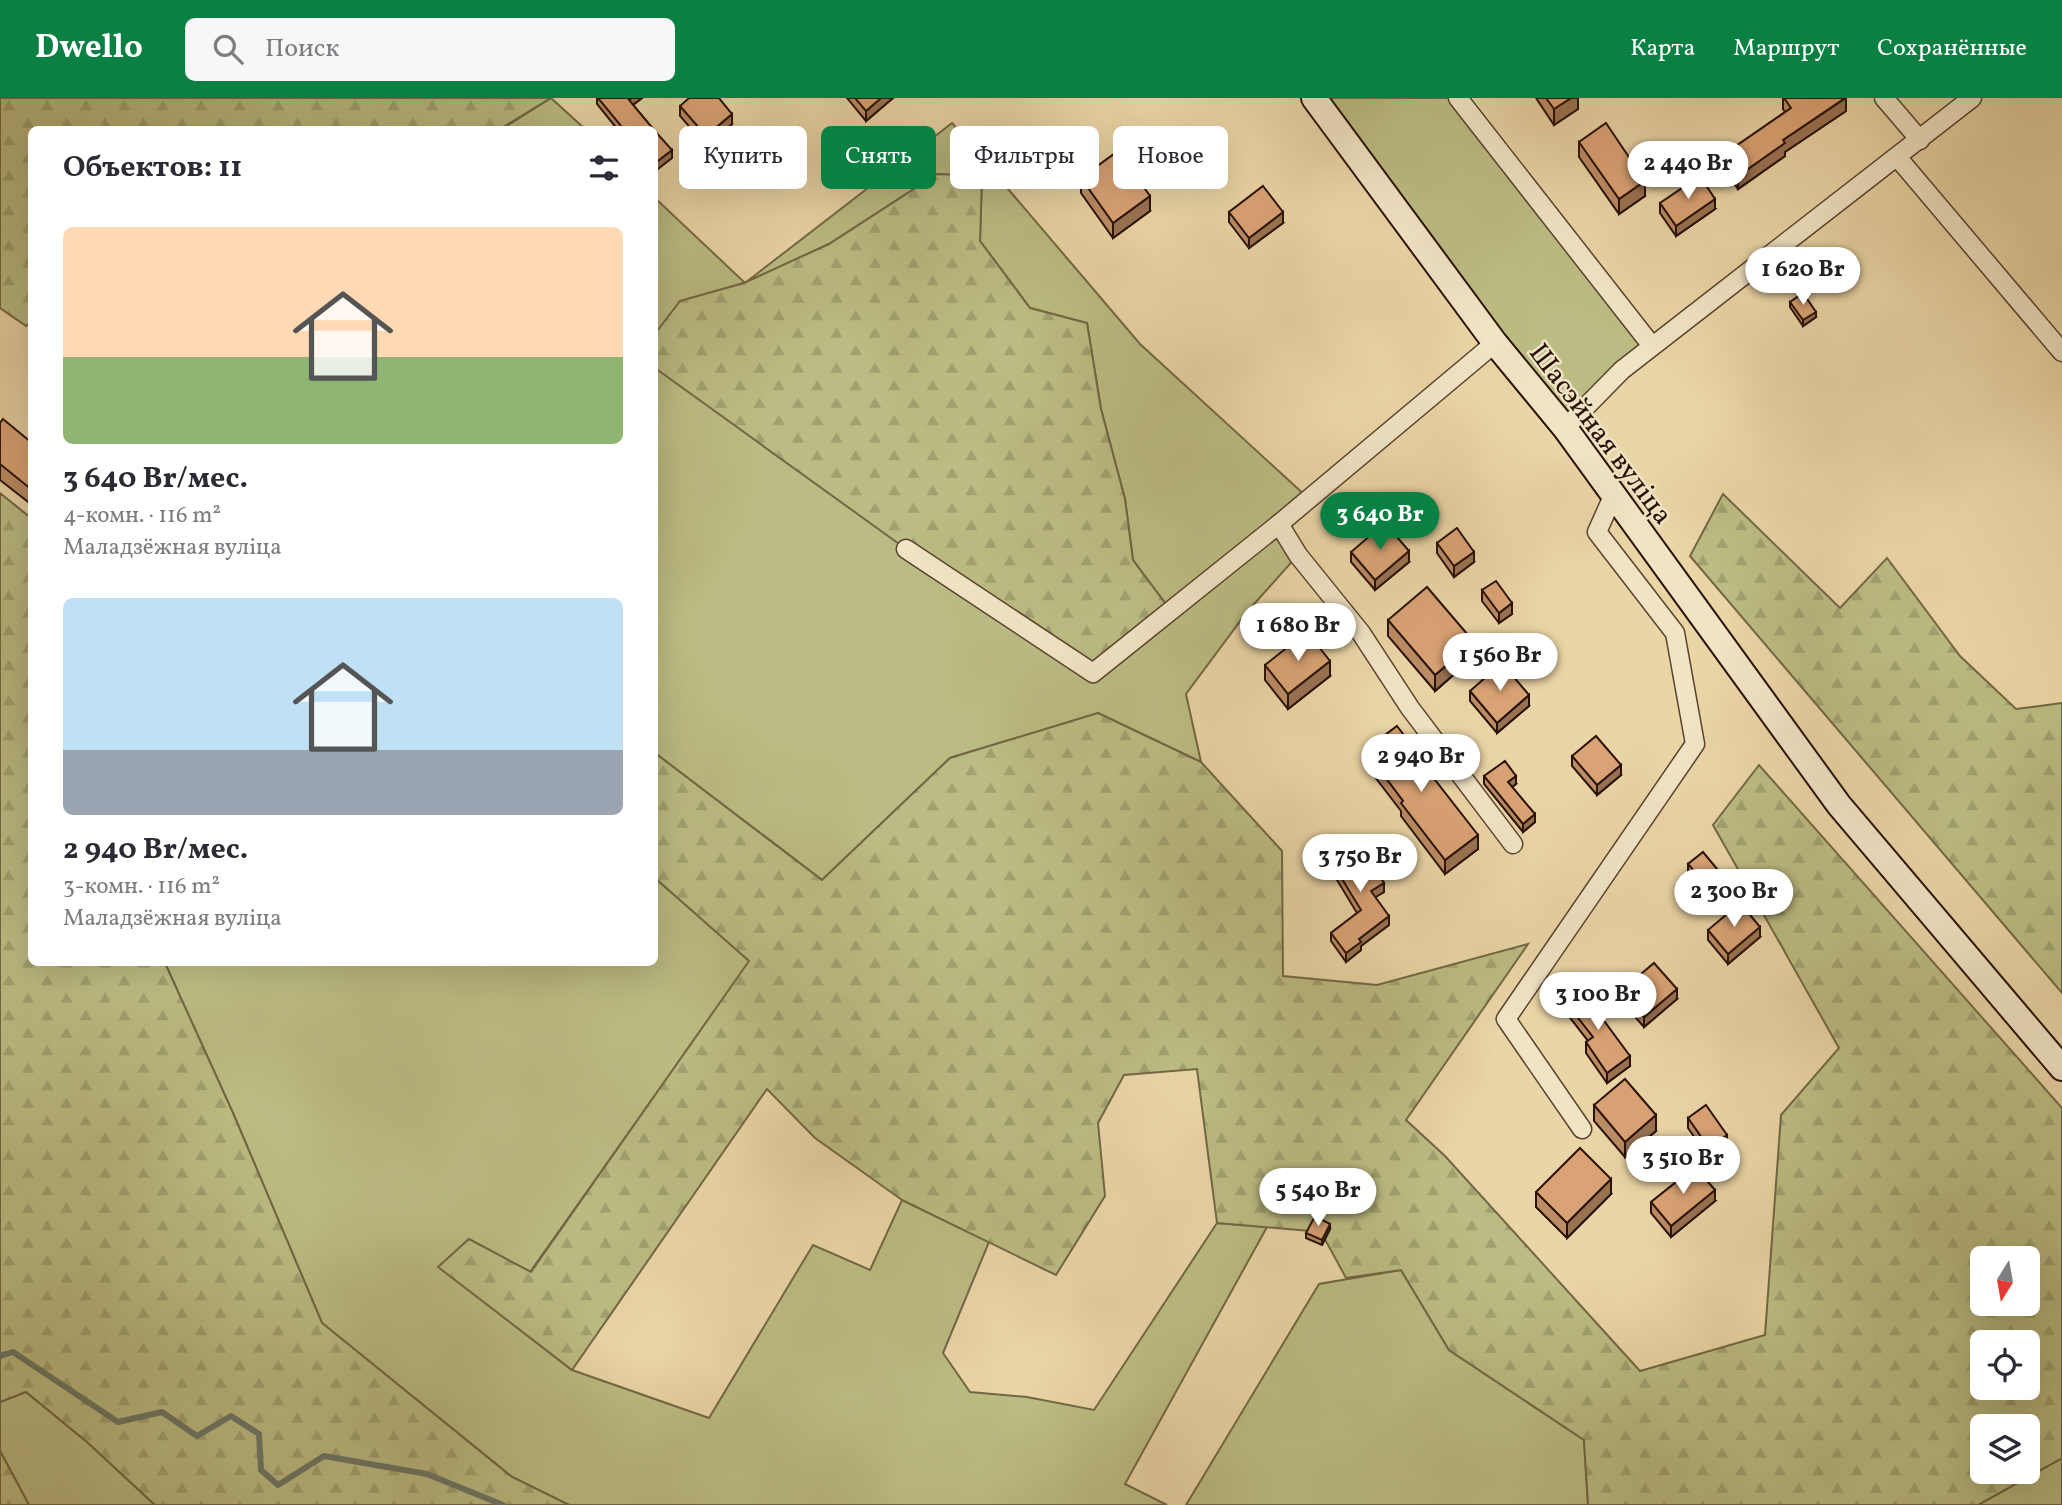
<!DOCTYPE html>
<html lang="ru">
<head>
<meta charset="utf-8">
<style>
  body { margin:0; font-family:Vollkorn,serif; background:#f7f7f7; color:#2b2b33; height:100vh; display:flex; flex-direction:column; font-size:26px; white-space:nowrap }
  * { box-sizing:border-box; margin:0 }
  p { font-size:23px; color:#7c7c81 }
  .icon { flex:none; width:38px; height:38px; fill:none; stroke:currentColor; stroke-width:2; stroke-linecap:round; stroke-linejoin:round }
  .map { position:relative; flex:1; overflow:hidden }
  .details { position:absolute; left:28px; top:28px; width:630px; height:840px; display:flex; flex-direction:column; background:#fff; border-radius:10px; box-shadow:0 7px 28px #0002 }
  .details>* { flex:none }
  .banner { position:absolute; left:679px; top:28px; width:665px; height:63px; display:flex; gap:14px }
  .needle { width:46px; rotate:191deg }
  .buttons { position:absolute; left:1970px; top:1148px; display:grid; gap:14px }
  .buttons a { display:grid; place-items:center; width:70px; height:70px; border-radius:10px; background:#fff; box-shadow:0 7px 28px #0002; font-size:35px }
  .price { position:absolute; translate:-50% -60px; padding:0 16px; border-radius:24px; background:#fff; color:#222; font-size:23px; line-height:46px; filter:drop-shadow(0 2px 4px #0008) }
  .price::after { content:''; position:absolute; left:50%; top:42px; width:21px; height:16px; margin-left:-10px; background:inherit; clip-path:polygon(0 0,100% 0,50% 100%) }
  .price.active { background:#0b8043; color:#fff }
  ul { padding:0; list-style:none }
  li { display:grid; align-content:center; gap:14px; height:371px; padding:0 35px }
  li span { display:grid; place-items:center; height:217px; border-radius:10px; color:#555 }
  li>.icon { margin-inline-start:auto }
  span .icon { width:126px; height:126px; fill:#fffc; stroke-width:1 }
  li b { font-size:30px }
  h2 { display:flex; justify-content:space-between; align-items:center; height:84px; padding:0 35px; font-size:30px }
  .pill { padding:0 24px; border-radius:10px; background:#fff; box-shadow:0 7px 28px #0002; font-size:24px; line-height:63px }
  .pill.active { background:#0b8043; color:#fff }
  header { display:flex; align-items:center; gap:42px; box-sizing:border-box; height:98px; padding:0 35px; background:#0b8043; color:#fff }
  header strong { font-size:33px }
  nav { display:flex; gap:38px; margin-inline-start:auto; font-size:24px }
  .search { width:490px; height:63px; background:#f7f7f7; display:flex; align-items:center; gap:18px; box-sizing:border-box; padding:0 24px; border-radius:10px; color:#7c7c81; font-size:26px }
  .map>svg:first-child { display:block }
</style>
</head>
<body>
<header>
<strong>Dwello</strong>
<div class="search"><svg class="icon" aria-label="search" viewBox="0 0 24 24"><circle cx="10" cy="10" r="6"/><path d="M15 15l6 6"/></svg>Поиск</div>
<nav><a>Карта</a><a>Маршрут</a><a>Сохранённые</a></nav>
</header>
<div class="map">
<svg width="2062" height="1407" viewBox="0 0 2062 1407">
  <defs>
    <pattern id="forest-firs" width="22" height="20" patternUnits="userSpaceOnUse" patternTransform="scale(1.75)"><rect width="22" height="20" fill="#bbbc83"/><path d="M5 1l3.5 6h-7zM16 11l3.5 6h-7z" fill="#a1a170"/></pattern>
  </defs>
  <rect width="100%" height="100%" fill="#ead5a6"/>
  <filter id="stains"><feTurbulence type="fractalNoise" baseFrequency=".00286" numOctaves="4"/><feColorMatrix values="0 0 0 0 .2 0 0 0 0 .09 0 0 0 0 .02 0 0 0 .5 -.17"/></filter>
  <radialGradient id="worn" r=".72"><stop offset=".6" stop-color="#630" stop-opacity="0"/><stop offset="1" stop-color="#630" stop-opacity=".3"/></radialGradient>
  <g fill="#bbbc83" stroke="#726744" stroke-width="2">
    <path d="M 551,0 L 585,31 L 500,32 Z"/>
    <path d="M 1318,0 L 1458,0 L 1652,248 L 1565,330 Z"/>
    <path d="M 952,25 L 1140,246 L 1308,400 L 1279,426 L 1298,457 L 1247,514 L 1186,596 L 1201,664 L 1098,615 L 950,660 L 822,782 L 655,655 L 655,270 L 1171,513 L 1133,462 L 1125,401 L 1101,311 L 1087,225 L 1030,210 L 980,143 L 982,79 L 937,76 L 829,146 L 744,185 L 680,203 L 655,237 L 654,99 L 745,185 Z"/>
    <path d="M 655,780 L 750,863 L 530,1174 L 469,1141 L 439,1169 L 572,1272 L 709,1320 L 813,1147 L 870,1172 L 902,1102 L 989,1144 L 943,1255 L 970,1294 L 1027,1299 L 1094,1312 L 1217,1125 L 1267,1129 L 1125,1386 L 1167,1407 L 569,1407 L 512,1379 L 322,1225 L 233,1015 L 165,865 L 654,864 Z"/>
    <path d="M 1401,1172 L 1449,1252 L 1584,1342 L 1588,1407 L 1186,1407 L 1319,1186 Z"/>
    <path d="M 26,1294 L 87,1344 L 155,1407 L 29,1407 L 0,1353 L 0,1304 Z"/>
    <path d="M 2062,1360 L 2062,1407 L 1978,1407 Z"/>
  </g>
  <g fill="url(#forest-firs)" stroke="#726744" stroke-width="2" fill-rule="evenodd">
    <path d="M 0,0 L 551,0 L 500,31 L 32,32 L 32,223 L 26,228 L 0,210 Z"/>
    <path d="M 937,76 L 982,78 L 980,143 L 1030,210 L 1087,225 L 1101,311 L 1125,401 L 1133,462 L 1171,513 L 1093,575 L 906,451 L 655,270 L 654,237 L 680,203 L 744,185 L 829,146 Z"/>
    <path d="M 0,395 L 31,420 L 32,864 L 165,865 L 233,1015 L 322,1225 L 512,1379 L 569,1407 L 155,1407 L 87,1344 L 26,1294 L 0,1304 Z"/>
    <path d="M 1723,396 L 1840,510 L 1887,460 L 1960,558 L 2016,611 L 2062,605 L 2062,895 L 1690,458 Z"/>
    <path d="M 1098,615 L 1201,664 L 1282,753 L 1283,878 L 1377,887 L 1528,846 L 1406,1022 L 1445,1058 L 1640,1273 L 1765,1237 L 1781,1017 L 1839,950 L 1713,727 L 1759,667 L 2062,1010 L 2062,1360 L 1978,1407 L 1588,1407 L 1584,1342 L 1449,1252 L 1401,1172 L 1346,1180 L 1321,1134 L 1217,1125 L 1197,971 L 1124,977 L 1098,1025 L 1105,1098 L 1056,1177 L 902,1102 L 815,1040 L 767,991 L 572,1272 L 438,1169 L 469,1141 L 531,1174 L 749,863 L 655,780 L 655,655 L 822,782 L 950,660 ZM 1983,1160 L 2028,1160 L 2028,1206 L 1983,1206 ZM 1983,1244 L 2028,1244 L 2028,1290 L 1983,1290 ZM 1983,1328 L 2028,1328 L 2028,1374 L 1983,1374 Z"/>
    <path d="M 0,1353 L 29,1407 L 0,1407 Z"/>
  </g>
  <g fill="none" stroke-linecap="round" stroke-linejoin="round">
    <path stroke="#6c7666" stroke-width="6" d="M 0,1258 L 13,1254 L 118,1324 L 162,1314 L 197,1338 L 231,1318 L 259,1336 L 261,1372 L 278,1387 L 324,1358 L 427,1376 L 503,1407"/>
    <defs>
      <g id="minor">
        <path d="M 1458,0 L 1652,248"/>
        <path d="M 1884,0 L 1920,42"/>
        <path d="M 1898,60 L 2062,254"/>
        <path d="M 1565,330 L 1622,272 L 1972,0"/>
        <path d="M 1279,426 L 1298,457 L 1361,535 L 1410,610 L 1513,746"/>
        <path d="M 906,451 L 1093,575 L 1279,426 L 1495,245"/>
        <path d="M 1582,1031 L 1506,921 L 1695,646 L 1675,535 L 1597,434 L 1614,396"/>
      </g>
      <path id="secondary" d="M 1314,0 L 1495,245 L 1565,330 L 1839,707 L 2062,970"/>
    </defs>
    <use href="#minor" stroke="#59432d" stroke-width="21"/>
    <use href="#secondary" stroke="#291205" stroke-width="28"/>
    <use href="#minor" stroke="#f1e4c5" stroke-width="18"/>
    <use href="#secondary" stroke="#f1e4c5" stroke-width="24"/>
  </g>
  <g fill="#bb8c65" stroke="#291205" stroke-width="2">
    <path d="M 597,0 L 642,0 L 633,7 L 654,32 L 618,32 L 597,6 Z"/>
    <path d="M 847,0 L 893,0 L 866,23 Z"/>
    <path d="M 1536,0 L 1578,0 L 1578,11 L 1554,27 Z"/>
    <path d="M 1783,0 L 1846,0 L 1846,13 L 1785,54 L 1785,58 L 1738,91 L 1723,70 L 1723,57 L 1785,14 L 1783,11 Z"/>
    <path d="M 680,8 L 732,26 L 706,48 L 680,18 Z"/>
    <path d="M 1579,44 L 1645,98 L 1619,116 L 1579,59 Z"/>
    <path d="M 1081,80 L 1150,113 L 1113,140 L 1081,95 Z"/>
    <path d="M 1660,105 L 1715,111 L 1676,138 L 1660,115 Z"/>
    <path d="M 1229,114 L 1283,125 L 1249,150 L 1229,124 Z"/>
    <path d="M 1790,204 L 1816,219 L 1803,228 L 1790,209 Z"/>
    <path d="M 0,325 L 32,345 L 32,407 L 0,382 Z"/>
    <path d="M 1437,445 L 1474,464 L 1454,479 L 1437,455 Z"/>
    <path d="M 1351,454 L 1409,464 L 1375,492 L 1351,464 Z"/>
    <path d="M 1482,492 L 1512,516 L 1499,525 L 1482,503 Z"/>
    <path d="M 1388,522 L 1474,559 L 1435,593 L 1388,538 Z"/>
    <path d="M 1265,567 L 1330,578 L 1288,611 L 1265,582 Z"/>
    <path d="M 1470,593 L 1529,608 L 1497,635 L 1470,603 Z"/>
    <path d="M 1365,652 L 1420,662 L 1478,751 L 1445,776 L 1401,718 L 1401,713 L 1365,666 Z"/>
    <path d="M 1572,658 L 1621,677 L 1597,697 L 1572,668 Z"/>
    <path d="M 1484,678 L 1516,686 L 1512,689 L 1535,724 L 1523,734 L 1484,686 Z"/>
    <path d="M 1354,752 L 1381,762 L 1374,768 L 1384,794 L 1375,799 L 1389,827 L 1361,848 L 1361,852 L 1346,864 L 1331,843 L 1331,835 L 1357,815 L 1331,772 L 1331,763 Z"/>
    <path d="M 1688,766 L 1722,787 L 1708,799 L 1688,777 Z"/>
    <path d="M 1708,832 L 1760,839 L 1728,866 L 1708,842 Z"/>
    <path d="M 1621,893 L 1677,901 L 1644,929 L 1621,903 Z"/>
    <path d="M 1564,902 L 1630,968 L 1607,985 L 1586,955 L 1586,944 L 1588,943 L 1564,912 Z"/>
    <path d="M 1594,1007 L 1656,1033 L 1625,1059 L 1594,1023 Z"/>
    <path d="M 1688,1020 L 1727,1048 L 1709,1060 L 1688,1030 Z"/>
    <path d="M 1536,1094 L 1611,1096 L 1567,1140 L 1536,1109 Z"/>
    <path d="M 1715,1103 L 1671,1139 L 1651,1115 L 1651,1104 Z"/>
    <path d="M 1330,1131 L 1322,1147 L 1306,1140 L 1306,1135 Z"/>
  </g>
  <g fill="#997252" stroke="#291205" stroke-width="2">
    <path d="M 632,0 L 642,0 L 629,10 L 629,2 Z"/>
    <path d="M 881,0 L 893,0 L 866,23 L 866,13 Z"/>
    <path d="M 1571,0 L 1578,0 L 1578,11 L 1554,27 L 1554,11 Z"/>
    <path d="M 1846,0 L 1846,13 L 1785,54 L 1785,58 L 1738,91 L 1738,78 L 1783,42 Z"/>
    <path d="M 732,16 L 732,26 L 706,48 L 706,38 Z"/>
    <path d="M 672,52 L 672,60 L 654,74 L 654,66 Z"/>
    <path d="M 1645,83 L 1645,98 L 1619,116 L 1619,101 Z"/>
    <path d="M 1150,98 L 1150,113 L 1113,140 L 1113,125 Z"/>
    <path d="M 1715,101 L 1715,111 L 1676,138 L 1676,128 Z"/>
    <path d="M 1283,114 L 1283,125 L 1249,150 L 1249,140 Z"/>
    <path d="M 1816,214 L 1816,219 L 1803,228 L 1803,222 Z"/>
    <path d="M 1409,453 L 1409,464 L 1375,492 L 1375,482 Z"/>
    <path d="M 1474,454 L 1474,464 L 1454,479 L 1454,468 Z"/>
    <path d="M 1512,505 L 1512,516 L 1499,525 L 1499,515 Z"/>
    <path d="M 1474,544 L 1474,559 L 1435,593 L 1435,577 Z"/>
    <path d="M 1330,563 L 1330,578 L 1288,611 L 1288,596 Z"/>
    <path d="M 1529,597 L 1529,608 L 1497,635 L 1497,625 Z"/>
    <path d="M 1621,667 L 1621,677 L 1597,697 L 1597,687 Z"/>
    <path d="M 1516,678 L 1516,686 L 1508,692 L 1508,684 Z"/>
    <path d="M 1535,716 L 1535,724 L 1523,734 L 1523,726 Z"/>
    <path d="M 1478,737 L 1478,751 L 1445,776 L 1445,762 Z"/>
    <path d="M 1381,754 L 1381,762 L 1370,770 L 1370,762 Z"/>
    <path d="M 1722,777 L 1722,787 L 1708,799 L 1708,789 Z"/>
    <path d="M 1384,785 L 1384,794 L 1371,802 L 1371,793 Z"/>
    <path d="M 1389,818 L 1389,827 L 1361,848 L 1361,852 L 1346,864 L 1346,855 L 1359,841 Z"/>
    <path d="M 1760,829 L 1760,839 L 1728,866 L 1728,856 Z"/>
    <path d="M 1677,891 L 1677,901 L 1644,929 L 1644,919 Z"/>
    <path d="M 1630,958 L 1630,968 L 1607,985 L 1607,975 Z"/>
    <path d="M 1656,1017 L 1656,1033 L 1625,1059 L 1625,1044 Z"/>
    <path d="M 1727,1037 L 1727,1048 L 1709,1060 L 1709,1050 Z"/>
    <path d="M 1611,1081 L 1611,1096 L 1567,1140 L 1567,1125 Z"/>
    <path d="M 1715,1092 L 1715,1103 L 1671,1139 L 1671,1128 Z"/>
    <path d="M 1330,1126 L 1330,1131 L 1322,1147 L 1322,1142 Z"/>
  </g>
  <g fill="#daa375" stroke="#291205" stroke-width="2">
    <path d="M 598,0 L 632,0 L 629,2 L 654,32 L 620,32 L 622,29 Z"/>
    <path d="M 689,0 L 719,0 L 732,16 L 706,38 L 680,8 Z"/>
    <path d="M 855,0 L 881,0 L 866,13 Z"/>
    <path d="M 1546,0 L 1571,0 L 1554,11 Z"/>
    <path d="M 1784,0 L 1845,0 L 1783,42 L 1785,45 L 1738,78 L 1723,57 L 1791,10 Z"/>
    <path d="M 1606,25 L 1645,83 L 1619,101 L 1579,44 Z"/>
    <path d="M 654,32 L 672,52 L 654,66 Z"/>
    <path d="M 1118,53 L 1150,98 L 1113,125 L 1081,80 Z"/>
    <path d="M 1700,78 L 1715,101 L 1676,128 L 1660,105 Z"/>
    <path d="M 1263,88 L 1283,114 L 1249,140 L 1229,114 Z"/>
    <path d="M 1803,195 L 1816,214 L 1803,222 L 1790,204 Z"/>
    <path d="M 3,321 L 32,345 L 32,392 L 0,366 L 0,325 Z"/>
    <path d="M 1385,425 L 1409,453 L 1375,482 L 1351,454 Z"/>
    <path d="M 1457,430 L 1474,454 L 1454,468 L 1437,445 Z"/>
    <path d="M 1496,483 L 1512,505 L 1499,515 L 1482,492 Z"/>
    <path d="M 1427,489 L 1474,544 L 1435,577 L 1388,522 Z"/>
    <path d="M 1307,534 L 1330,563 L 1288,596 L 1265,567 Z"/>
    <path d="M 1502,565 L 1529,597 L 1497,625 L 1470,593 Z"/>
    <path d="M 1397,628 L 1420,658 L 1418,660 L 1478,737 L 1445,762 L 1401,705 L 1403,703 L 1365,652 Z"/>
    <path d="M 1596,638 L 1621,667 L 1597,687 L 1572,658 Z"/>
    <path d="M 1505,663 L 1516,678 L 1508,684 L 1535,716 L 1523,726 L 1484,678 Z"/>
    <path d="M 1371,740 L 1381,754 L 1370,762 L 1384,785 L 1371,793 L 1389,818 L 1359,841 L 1361,844 L 1346,855 L 1331,835 L 1361,812 L 1331,763 L 1352,750 L 1354,752 Z"/>
    <path d="M 1703,754 L 1722,777 L 1708,789 L 1688,766 Z"/>
    <path d="M 1740,805 L 1760,829 L 1728,856 L 1708,832 Z"/>
    <path d="M 1654,865 L 1677,891 L 1644,919 L 1621,893 Z"/>
    <path d="M 1579,889 L 1630,958 L 1607,975 L 1586,944 L 1593,939 L 1564,902 Z"/>
    <path d="M 1625,981 L 1656,1017 L 1625,1044 L 1594,1007 Z"/>
    <path d="M 1706,1007 L 1727,1037 L 1709,1050 L 1688,1020 Z"/>
    <path d="M 1580,1050 L 1611,1081 L 1567,1125 L 1536,1094 Z"/>
    <path d="M 1695,1069 L 1715,1092 L 1671,1128 L 1651,1104 Z"/>
    <path d="M 1315,1118 L 1330,1126 L 1322,1142 L 1306,1135 Z"/>
  </g>
  <g text-anchor="middle" stroke-width="5" stroke-linejoin="round" paint-order="stroke">
    <g font-size="28" fill="#291205" stroke="#f1e4c5">
      <text transform="translate(1602 335) rotate(53)" y="10">Шасэйная вуліца</text>
    </g>
  </g>
  <rect width="100%" height="100%" filter="url(#stains)"/>
  <rect width="100%" height="100%" fill="url(#worn)"/>
</svg>
<div class="buttons">
<a><svg class="needle" viewBox="-14 -14 28 28"><path d="M0-13l5 13h-10z" fill="#e53935"/><path d="M0 13l5-13h-10z" fill="#7c7c81"/></svg></a>
<a><svg class="icon" aria-label="locate" viewBox="0 0 24 24"><circle cx="12" cy="12" r="6"/><path d="M12 2v4M12 18v4M2 12h4M18 12h4"/></svg></a>
<a><svg class="icon" aria-label="layers" viewBox="0 0 24 24"><path d="M12 4l9 5-9 5-9-5zM3 14l9 5 9-5"/></svg></a>
</div>
<b class="price" style="left:1688px;top:103px">2 440 Br</b>
<b class="price" style="left:1803px;top:209px">1 620 Br</b>
<b class="price active" style="left:1380px;top:454px">3 640 Br</b>
<b class="price" style="left:1298px;top:565px">1 680 Br</b>
<b class="price" style="left:1500px;top:595px">1 560 Br</b>
<b class="price" style="left:1421px;top:696px">2 940 Br</b>
<b class="price" style="left:1360px;top:796px">3 750 Br</b>
<b class="price" style="left:1734px;top:831px">2 300 Br</b>
<b class="price" style="left:1598px;top:934px">3 100 Br</b>
<b class="price" style="left:1683px;top:1098px">3 510 Br</b>
<b class="price" style="left:1318px;top:1130px">5 540 Br</b>
<div class="banner">
<a class="pill">Купить</a>
<a class="pill active">Снять</a>
<a class="pill">Фильтры</a>
<a class="pill">Новое</a>
</div>
<section class="details">
<h2>Объектов: 11<svg class="icon" aria-label="filters" viewBox="0 0 24 24"><path d="M4 7h16M4 17h16"/><circle cx="9" cy="7" r="2"/><circle cx="15" cy="17" r="2"/></svg></h2>
<ul>
<li><span style="background:linear-gradient(#ffd9b3 60%,#8fb573 0)"><svg class="icon" aria-label="home" viewBox="0 0 24 24"><path d="M3 11l9-7 9 7M6 9v11h12V9"/></svg></span><div><b>3 640 Br/мес.</b><p>4-комн. · 116 m²</p><p>Маладзёжная вуліца</p></div></li>
<li><span style="background:linear-gradient(#bfe0f5 70%,#9aa5b1 0)"><svg class="icon" aria-label="home" viewBox="0 0 24 24"><path d="M3 11l9-7 9 7M6 9v11h12V9"/></svg></span><div><b>2 940 Br/мес.</b><p>3-комн. · 116 m²</p><p>Маладзёжная вуліца</p></div></li>
</ul>
</section>
</div>
</body>
</html>
